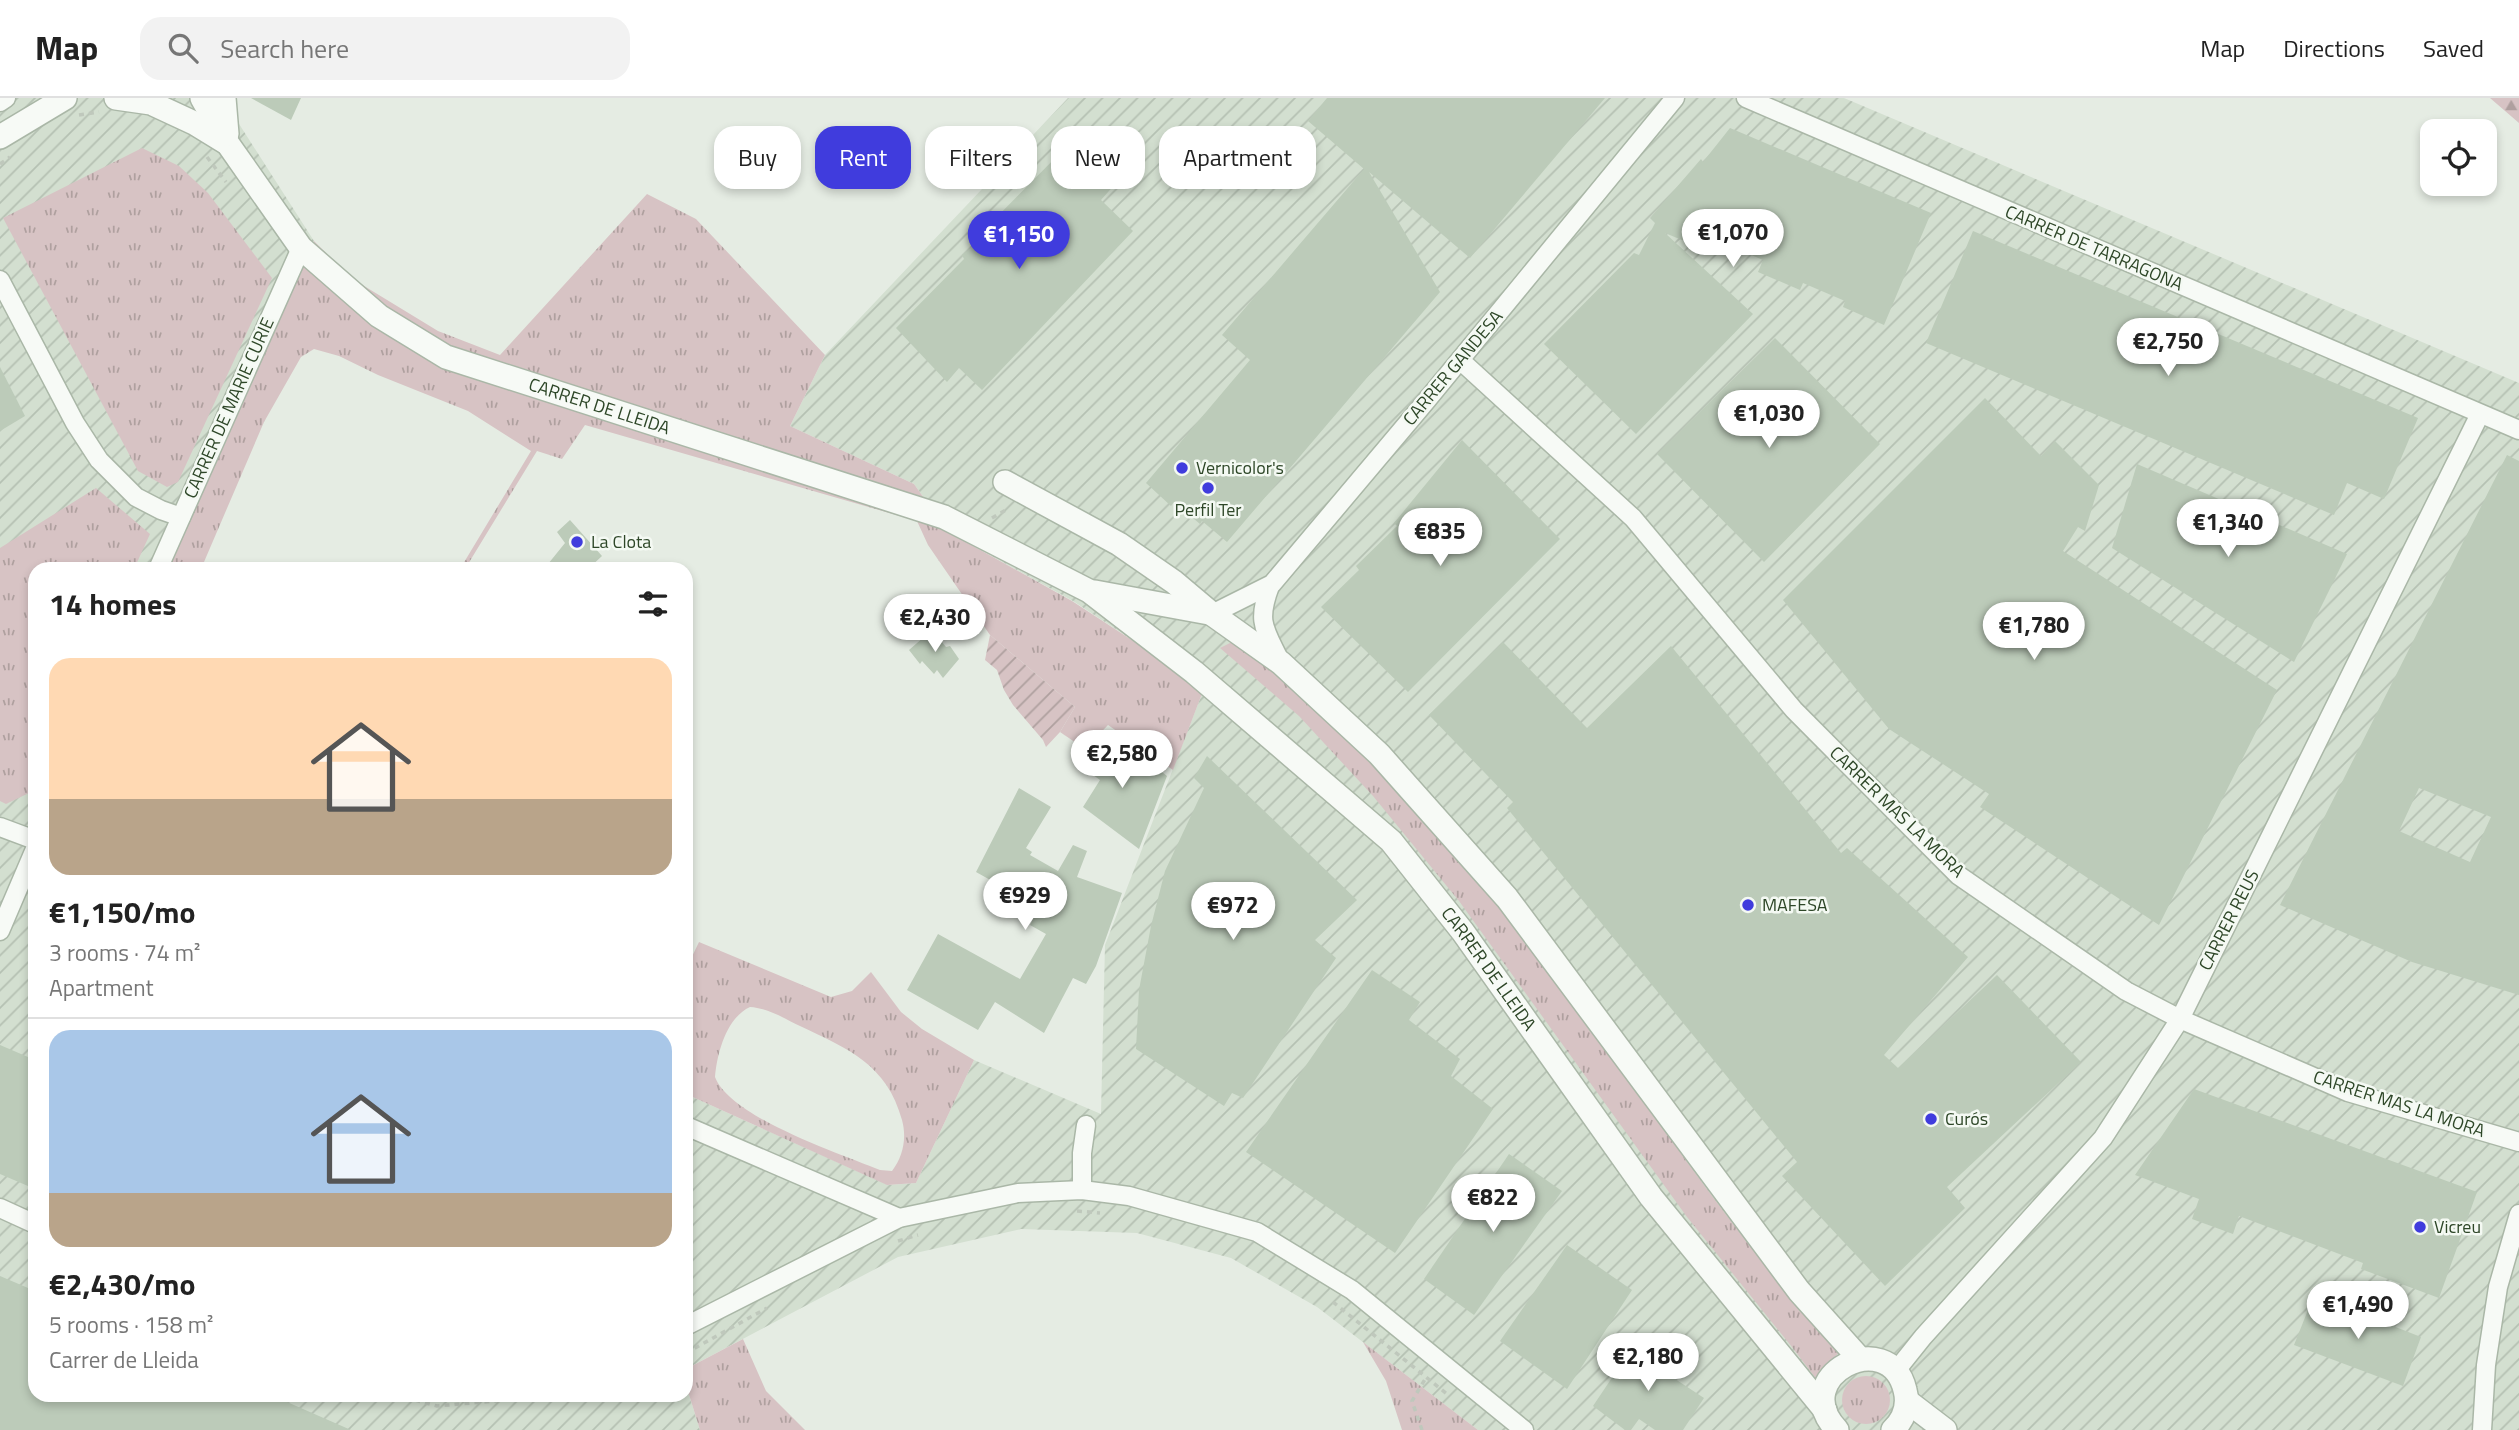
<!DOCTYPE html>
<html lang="en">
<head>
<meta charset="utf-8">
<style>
  body { margin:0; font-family:"Titillium Web",sans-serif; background:#f2f2f2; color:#222; height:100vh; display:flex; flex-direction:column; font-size:26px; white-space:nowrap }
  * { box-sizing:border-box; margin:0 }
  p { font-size:23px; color:#767676 }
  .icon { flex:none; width:38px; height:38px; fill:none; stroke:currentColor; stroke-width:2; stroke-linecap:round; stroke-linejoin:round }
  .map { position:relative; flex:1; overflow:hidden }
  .details { position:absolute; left:28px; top:464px; width:665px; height:840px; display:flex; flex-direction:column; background:#fff; border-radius:21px; box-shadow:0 4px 10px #0003 }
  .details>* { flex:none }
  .guide { position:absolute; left:714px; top:28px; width:665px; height:63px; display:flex; gap:14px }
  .controls { position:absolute; left:2420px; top:21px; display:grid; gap:14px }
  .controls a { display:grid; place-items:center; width:77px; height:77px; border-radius:14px; background:#fff; box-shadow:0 4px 10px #0003; font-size:35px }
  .price { position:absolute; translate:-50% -60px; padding:0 16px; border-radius:24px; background:#fff; color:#222; font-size:23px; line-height:46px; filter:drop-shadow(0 2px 4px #0008) }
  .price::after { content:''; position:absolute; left:50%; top:42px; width:21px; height:16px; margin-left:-10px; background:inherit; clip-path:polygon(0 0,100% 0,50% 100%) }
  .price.active { background:#403cdd; color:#fff }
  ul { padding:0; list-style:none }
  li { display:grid; align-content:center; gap:14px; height:371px; padding:0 21px }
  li+li { border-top:2px solid #e0e0e0 }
  li span { display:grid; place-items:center; height:217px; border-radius:21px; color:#555 }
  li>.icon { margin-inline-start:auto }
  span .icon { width:126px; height:126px; fill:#fffc; stroke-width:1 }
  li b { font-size:30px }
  h2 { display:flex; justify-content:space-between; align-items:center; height:84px; padding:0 21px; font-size:30px }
  .tag { padding:0 24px; border-radius:21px; background:#fff; box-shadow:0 4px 10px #0003; font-size:24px; line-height:63px }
  .tag.active { background:#403cdd; color:#fff }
  header { display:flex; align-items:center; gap:42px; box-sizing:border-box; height:98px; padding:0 35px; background:#fff; border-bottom:2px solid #e0e0e0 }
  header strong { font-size:33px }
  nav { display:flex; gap:38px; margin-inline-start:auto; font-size:24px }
  .search { width:490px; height:63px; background:#f2f2f2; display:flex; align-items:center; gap:18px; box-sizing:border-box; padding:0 24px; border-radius:21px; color:#767676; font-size:26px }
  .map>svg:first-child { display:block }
</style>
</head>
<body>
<header>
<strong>Map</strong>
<div class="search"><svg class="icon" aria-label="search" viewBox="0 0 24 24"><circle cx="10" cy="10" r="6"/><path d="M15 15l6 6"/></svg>Search here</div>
<nav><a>Map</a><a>Directions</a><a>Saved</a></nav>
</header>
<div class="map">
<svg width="2519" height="1332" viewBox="0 0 2519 1332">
  <defs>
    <pattern id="industrial-furrows" width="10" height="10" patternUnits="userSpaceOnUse" patternTransform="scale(1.75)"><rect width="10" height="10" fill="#d3dfd0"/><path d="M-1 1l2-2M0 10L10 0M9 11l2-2" fill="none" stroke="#b5c1b3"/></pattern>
    <pattern id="grass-tufts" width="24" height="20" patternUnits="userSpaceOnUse" patternTransform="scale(1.75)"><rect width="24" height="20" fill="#d7c3c4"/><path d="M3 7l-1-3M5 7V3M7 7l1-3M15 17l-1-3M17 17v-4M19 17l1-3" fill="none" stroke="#afa09f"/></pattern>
    <pattern id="forest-firs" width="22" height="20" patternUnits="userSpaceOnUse" patternTransform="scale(1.75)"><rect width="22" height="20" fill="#d7c3c4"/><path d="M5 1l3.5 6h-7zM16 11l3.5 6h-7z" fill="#afa09f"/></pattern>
    <pattern id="garden-furrows" width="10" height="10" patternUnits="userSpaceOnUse" patternTransform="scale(1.75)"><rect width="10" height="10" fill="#d7c3c4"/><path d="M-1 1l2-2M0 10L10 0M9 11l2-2" fill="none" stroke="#afa09f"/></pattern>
  </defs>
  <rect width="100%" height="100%" fill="#e5ece3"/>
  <g fill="url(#industrial-furrows)">
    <path d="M 0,0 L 234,0 L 234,18 L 314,143 L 168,471 L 35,471 L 35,1297 L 686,1297 L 686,1287 L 700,1332 L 0,1332 Z"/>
    <path d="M 1068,0 L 1844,0 L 2519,285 L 2519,1332 L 1478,1332 L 1317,1209 L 1231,1160 L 1137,1135 L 1021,1131 L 898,1159 L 686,1271 L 686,996 L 888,1087 L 916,1085 L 974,962 L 1101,1016 L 1105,847 L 1203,593 L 1167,565 L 1073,503 L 948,434 L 914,386 L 790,328 L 825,257 Z"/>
  </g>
  <g fill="url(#grass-tufts)" fill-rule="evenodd">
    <path d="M 142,50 L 179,68 L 208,95 L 272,180 L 178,384 L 167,389 L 138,373 L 3,120 Z"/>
    <path d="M 647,96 L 696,121 L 825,257 L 790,328 L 914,386 L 948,434 L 1072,503 L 1167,565 L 1203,593 L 1173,672 L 1108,627 L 1085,651 L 1060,634 L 1075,609 L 990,537 L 928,447 L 917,423 L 585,327 L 562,361 L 537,353 L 465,471 L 460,471 L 531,353 L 468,313 L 378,277 L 339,258 L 314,251 L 301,259 L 264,324 L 201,471 L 168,471 L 314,143 L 351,180 L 438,233 L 500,257 Z"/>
    <path d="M 96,390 L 150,436 L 134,471 L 35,471 L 35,684 L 31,694 L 6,706 L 0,703 L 0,450 Z"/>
    <path d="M 1236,542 C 1349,631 1442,732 1530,845 C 1606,942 1671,1048 1748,1145 C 1777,1182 1810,1217 1841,1253 L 1820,1272 L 1817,1282 L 1792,1249 L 1687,1119 L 1459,803 L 1373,698 L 1299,618 L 1220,550 Z"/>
    <path d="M 699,844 L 831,899 L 852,893 L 871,874 L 901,914 L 922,931 L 974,962 L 916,1085 L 887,1087 L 686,996 L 686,871 ZM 750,909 C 768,910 785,921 800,928 C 849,951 887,967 902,1022 C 907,1040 903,1059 892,1073 L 880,1072 C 840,1056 730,1019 715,979 C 717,956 726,920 750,909 Z"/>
    <path d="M 743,1241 L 766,1293 L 805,1332 L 700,1332 L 686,1287 L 686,1271 Z"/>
    <path d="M 1363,1244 L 1478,1332 L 1402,1332 L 1386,1283 Z"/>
    <circle cx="1866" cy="1302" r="24"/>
  </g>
  <path fill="url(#forest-firs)" d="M 2490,0 L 2519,0 L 2519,26 L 2519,25 Z"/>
  <path fill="url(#garden-furrows)" d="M 990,537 L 1075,609 L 1060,634 L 1046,649 L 1043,642 L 1013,607 L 1004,592 L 997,572 L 985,562 Z"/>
  <g fill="#bccbb9" fill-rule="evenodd">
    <path d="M 251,0 L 301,0 L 291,22 Z"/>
    <path d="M 1327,0 L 1605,0 L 1470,160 L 1369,74 L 1440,194 L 1227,444 L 1202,423 L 1200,426 L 1174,404 L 1171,408 L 1146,385 L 1250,262 L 1222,237 L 1364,71 L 1308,23 Z"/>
    <path d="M 1730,30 L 1931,115 L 1884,227 L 1843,209 L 1845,203 L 1803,185 L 1800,192 L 1758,174 L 1763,162 L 1723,145 L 1718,157 L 1665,135 L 1753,216 L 1636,336 L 1544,246 L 1634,155 L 1639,157 L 1655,125 L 1650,120 L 1701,61 L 1703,64 Z"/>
    <path d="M 1073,42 L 1116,85 L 1101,102 L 1133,133 L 982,292 L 959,270 L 947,284 L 896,230 L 964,161 L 962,157 L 983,140 L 981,135 Z"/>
    <path d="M 1973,133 L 2418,320 L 2384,401 L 2347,385 L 2334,417 L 1926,245 Z"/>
    <path d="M 1775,240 L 1880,346 L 1764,464 L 1657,356 Z"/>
    <path d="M 0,269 L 25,318 L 0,333 Z"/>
    <path d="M 1985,300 L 2041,358 L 2055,343 L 2099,387 L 2085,433 L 2078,429 L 2063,453 L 2277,592 L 2159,827 L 1980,709 L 1989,696 L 1889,631 L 1783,502 Z"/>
    <path d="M 1462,342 L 1560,441 L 1408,594 L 1321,509 L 1359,472 L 1356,468 L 1397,428 L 1394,425 Z"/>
    <path d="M 2507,357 L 2519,363 L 2519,897 L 2412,864 L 2280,807 ZM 2419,690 L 2491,719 L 2470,764 L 2399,733 Z"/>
    <path d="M 2137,366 L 2347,456 L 2294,564 L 2112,450 Z"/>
    <path d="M 570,422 L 602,458 L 588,471 L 544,471 L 565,445 L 557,434 Z"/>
    <path d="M 932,532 L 946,549 L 950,548 L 959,561 L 943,580 L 937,572 L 934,576 L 922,563 L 920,566 L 909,552 Z"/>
    <path d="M 1503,544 L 1587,630 L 1671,548 L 1841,755 L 1847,750 L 1968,859 L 1884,957 L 1898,970 L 1997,877 L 2081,964 L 1947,1089 L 1965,1110 L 1885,1188 L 1782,1078 L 1797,1064 L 1507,710 L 1513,704 L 1429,617 Z"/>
    <path d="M 1101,636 L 1144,668 L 1148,663 L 1167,678 L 1139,751 L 1083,709 L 1100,682 L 1078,666 Z"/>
    <path d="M 1207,658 L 1357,802 L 1315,842 L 1336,860 L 1243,1000 L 1232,995 L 1224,1008 L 1136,951 L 1139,892 L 1151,828 L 1165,773 L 1204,690 L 1194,680 Z"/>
    <path d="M 1019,690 L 1051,709 L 1026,750 L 1032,754 L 1030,757 L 1058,773 L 1073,747 L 1087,753 L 1077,779 L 1122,795 L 1096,868 L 1086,886 L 1073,880 L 1044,935 L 995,904 L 978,932 L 907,892 L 938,836 L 1020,881 L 1046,836 L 1030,827 L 1042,802 L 1013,789 L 1010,793 L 976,774 Z"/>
    <path d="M 1372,872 L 1420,904 L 1409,922 L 1460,961 L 1451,978 L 1493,1011 L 1395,1155 L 1246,1054 Z"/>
    <path d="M 0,947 L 35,962 L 35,1091 L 0,1076 Z"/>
    <path d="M 2194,991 L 2477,1094 L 2439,1200 L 2361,1171 L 2363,1165 L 2239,1118 L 2233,1136 L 2192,1121 L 2199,1101 L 2135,1077 Z"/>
    <path d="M 1509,1056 L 1562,1093 L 1474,1217 L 1424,1181 Z"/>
    <path d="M 1567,1147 L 1632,1192 L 1567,1291 L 1500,1243 Z"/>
    <path d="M 0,1178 L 35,1193 L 35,1297 L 271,1297 L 351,1332 L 0,1332 Z"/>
    <path d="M 2314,1197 L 2421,1239 L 2403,1288 L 2294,1247 Z"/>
    <path d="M 1638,1241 L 1675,1266 L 1669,1277 L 1704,1300 L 1683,1332 L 1655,1332 L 1639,1321 L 1631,1332 L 1625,1332 L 1593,1308 Z"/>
  </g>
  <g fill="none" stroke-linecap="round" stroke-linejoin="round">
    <defs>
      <g id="minor">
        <path d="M 1746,0 L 2519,332"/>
        <path d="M 0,4 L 6,0"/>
        <path d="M 0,182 L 75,325 L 99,362 L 136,399 L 161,412 L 181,419"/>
        <path d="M 1460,262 L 1633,420 L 1794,612 L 1958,777 L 2126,893 L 2180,921 L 2348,994 L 2519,1044"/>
        <path d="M 158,471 L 301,150"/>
        <path d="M 1270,488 C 1256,525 1265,531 1281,565"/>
        <path d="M 1212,516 L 1272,486 L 1427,302 L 1675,0"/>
        <path d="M 0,729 L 35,742"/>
        <path d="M 0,833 L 35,751"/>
        <path d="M 686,1028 L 899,1120"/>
        <path d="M 1082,1092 L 1082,1055 L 1086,1027"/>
        <path d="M 0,1110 L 35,1126"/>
        <path d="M 686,1228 L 899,1120 L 1018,1095 L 1082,1092 L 1129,1098 L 1257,1134 L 1352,1192 L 1524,1332"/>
        <path d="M 1895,1274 L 1923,1239 L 2103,1040 L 2180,921 L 2480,316"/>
        <path d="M 2482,1332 L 2486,1267 L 2498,1189 L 2519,1116"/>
      </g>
      <g id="tertiary">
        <path d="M 116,0 L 151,5 L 194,25 L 225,44"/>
        <path id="s1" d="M 202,0 L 228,46 L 301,150 L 379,218 L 446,259 L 944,419 L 1089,493 L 1194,574 L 1391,743 L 1463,834 L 1651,1099 L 1825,1312"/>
        <path d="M 224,0 L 227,36"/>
        <path d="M 0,39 L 65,0"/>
        <path d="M 1005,384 L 1119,446 L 1174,484 L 1212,516 L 1281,565 L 1379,656 L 1507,800 L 1799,1193 L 1860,1261"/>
        <path d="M 1095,494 L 1209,515"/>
        <path d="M 1907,1303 L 1945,1332"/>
        <path d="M 1837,1332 C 1786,1278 1889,1226 1905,1292 C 1909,1307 1904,1321 1893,1332"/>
      </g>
    </defs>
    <use href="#minor" stroke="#aab7a7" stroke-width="21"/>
    <use href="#tertiary" stroke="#aab7a7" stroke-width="26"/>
    <g stroke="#bfc8bc" stroke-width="3.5" stroke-dasharray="5 5" stroke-linecap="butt">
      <path d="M 79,17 L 99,14"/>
      <path d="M 207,59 L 226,84"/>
      <path d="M 0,66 L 10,59"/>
      <path d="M 992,420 L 1009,410"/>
      <path d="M 1077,1113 L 1100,1115"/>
      <path d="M 898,1143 L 918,1137"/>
      <path d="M 1333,1204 L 1447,1296"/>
      <path d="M 686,1255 L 767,1210"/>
      <path d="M 396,1297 L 437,1308 L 564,1297"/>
      <path d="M 1422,1332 L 1412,1303 L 1427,1278"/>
    </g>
    <use href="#minor" stroke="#f7faf6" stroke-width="18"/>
    <use href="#tertiary" stroke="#f7faf6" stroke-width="23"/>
  </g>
  <g fill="#403cdd" stroke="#f4f9f3" stroke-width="2.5">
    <circle cx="1182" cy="370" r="7"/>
    <circle cx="1208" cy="390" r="7"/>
    <circle cx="577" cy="444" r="7"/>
    <circle cx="1748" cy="807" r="7"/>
    <circle cx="1931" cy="1021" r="7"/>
    <circle cx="2420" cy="1129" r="7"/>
  </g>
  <g text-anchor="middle" stroke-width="5" stroke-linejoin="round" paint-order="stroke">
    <g font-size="18" fill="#2e4728" stroke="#f4f9f3">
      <text transform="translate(2094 150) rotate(23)" y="6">CARRER DE TARRAGONA</text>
      <text transform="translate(1453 270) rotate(-50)" y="6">CARRER GANDESA</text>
      <text dy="6" stroke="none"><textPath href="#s1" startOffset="523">CARRER DE LLEIDA</textPath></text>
      <text transform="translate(229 310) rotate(-66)" y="6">CARRER DE MARIE CURIE</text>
      <text transform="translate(1897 714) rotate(44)" y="6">CARRER MAS LA MORA</text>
      <text transform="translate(2229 822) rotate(-63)" y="6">CARRER REUS</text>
      <text dy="6" stroke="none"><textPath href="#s1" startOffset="1601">CARRER DE LLEIDA</textPath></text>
      <text transform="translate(2399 1006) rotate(18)" y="6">CARRER MAS LA MORA</text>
    </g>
    <g font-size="18" fill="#2e4728" stroke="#f4f9f3" text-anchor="start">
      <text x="1196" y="376">Vernicolor's</text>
      <text x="1208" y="418" text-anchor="middle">Perfil Ter</text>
      <text x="591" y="450">La Clota</text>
      <text x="1762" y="813">MAFESA</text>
      <text x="1945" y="1027">Curós</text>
      <text x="2434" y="1135">Vicreu</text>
    </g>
  </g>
</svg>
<div class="controls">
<a><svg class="icon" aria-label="locate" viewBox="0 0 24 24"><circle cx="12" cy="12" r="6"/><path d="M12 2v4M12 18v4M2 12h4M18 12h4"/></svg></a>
</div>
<b class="price" style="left:1733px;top:171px">€1,070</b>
<b class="price active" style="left:1019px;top:173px">€1,150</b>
<b class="price" style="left:2168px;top:280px">€2,750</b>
<b class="price" style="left:1769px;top:352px">€1,030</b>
<b class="price" style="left:2228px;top:461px">€1,340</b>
<b class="price" style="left:1440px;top:470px">€835</b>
<b class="price" style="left:935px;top:556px">€2,430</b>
<b class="price" style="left:2034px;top:564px">€1,780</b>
<b class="price" style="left:1122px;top:692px">€2,580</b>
<b class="price" style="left:1025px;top:834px">€929</b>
<b class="price" style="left:1233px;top:844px">€972</b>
<b class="price" style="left:1493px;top:1136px">€822</b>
<b class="price" style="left:2358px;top:1243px">€1,490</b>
<b class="price" style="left:1648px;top:1295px">€2,180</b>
<div class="guide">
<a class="tag">Buy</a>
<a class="tag active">Rent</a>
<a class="tag">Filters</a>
<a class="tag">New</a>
<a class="tag">Apartment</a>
</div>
<section class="details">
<h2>14 homes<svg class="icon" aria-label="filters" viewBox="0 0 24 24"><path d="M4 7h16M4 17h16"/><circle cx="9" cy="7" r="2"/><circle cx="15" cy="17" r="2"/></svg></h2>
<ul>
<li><span style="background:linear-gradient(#ffd9b3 65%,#b9a48a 0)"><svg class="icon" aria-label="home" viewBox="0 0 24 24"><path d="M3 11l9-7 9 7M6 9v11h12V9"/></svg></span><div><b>€1,150/mo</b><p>3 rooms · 74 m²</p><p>Apartment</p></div></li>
<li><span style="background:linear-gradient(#a9c7e8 75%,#b9a48a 0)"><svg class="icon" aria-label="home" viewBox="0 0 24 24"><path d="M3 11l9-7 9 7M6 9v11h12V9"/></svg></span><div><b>€2,430/mo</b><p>5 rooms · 158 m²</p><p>Carrer de Lleida</p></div></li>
</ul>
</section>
</div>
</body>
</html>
